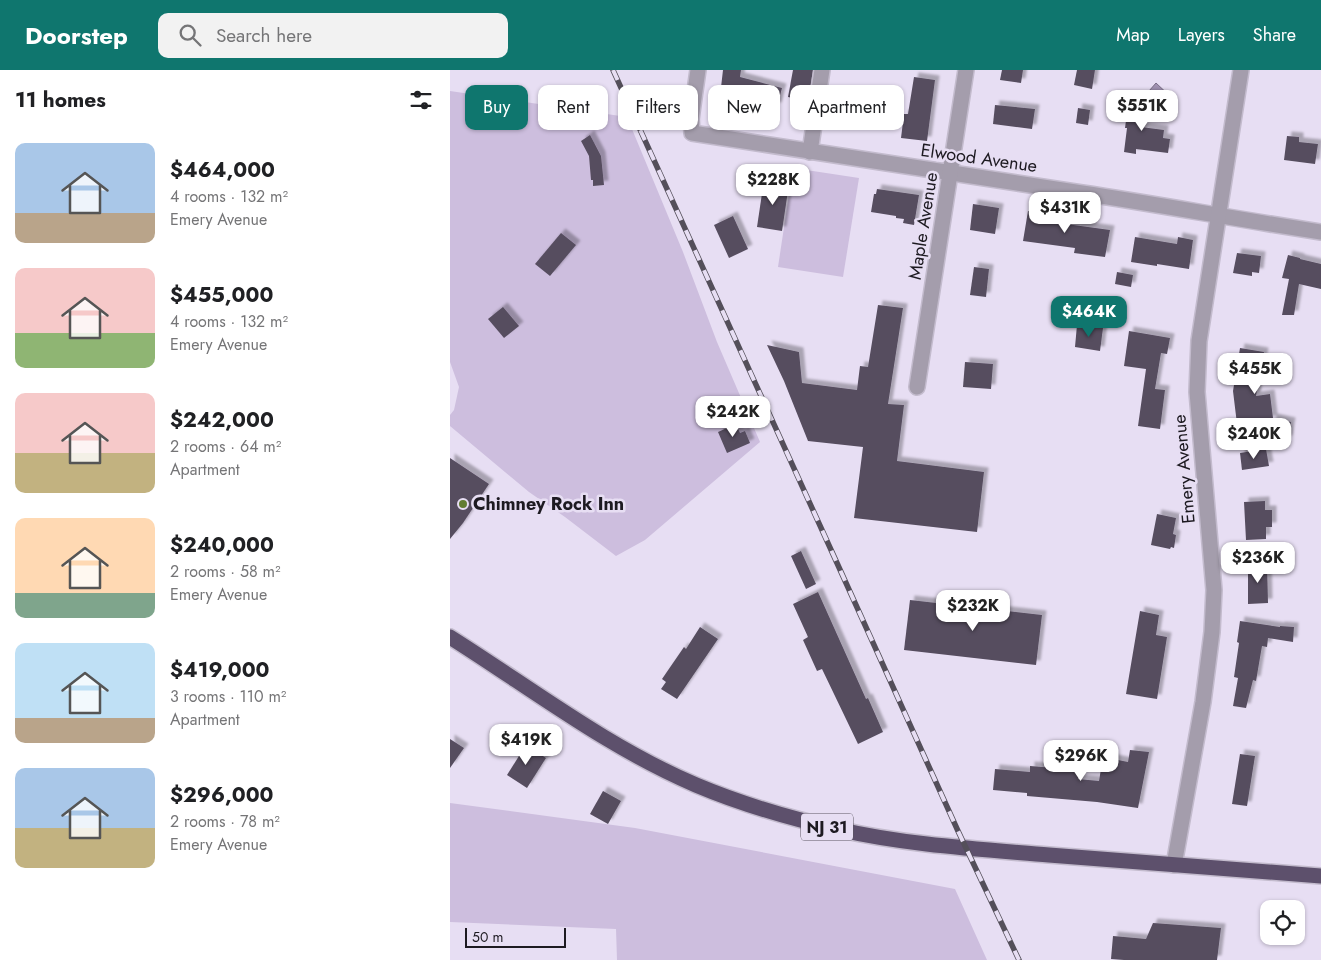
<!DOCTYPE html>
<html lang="en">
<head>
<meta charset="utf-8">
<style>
  body { margin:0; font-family:Jost,sans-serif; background:#f2f2f2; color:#202124; height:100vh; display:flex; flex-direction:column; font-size:19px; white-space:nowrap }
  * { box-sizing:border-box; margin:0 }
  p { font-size:16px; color:#757577 }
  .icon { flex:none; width:28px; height:28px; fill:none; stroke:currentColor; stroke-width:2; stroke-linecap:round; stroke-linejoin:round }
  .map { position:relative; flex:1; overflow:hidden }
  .panel { display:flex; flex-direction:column; background:#fff; width:450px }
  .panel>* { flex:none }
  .hud { position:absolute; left:15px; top:15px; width:475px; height:45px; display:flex; gap:10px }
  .buttons { position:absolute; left:810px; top:830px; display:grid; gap:10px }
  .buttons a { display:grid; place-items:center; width:45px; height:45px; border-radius:10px; background:#fff; box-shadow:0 1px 4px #0004; font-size:25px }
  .scale { position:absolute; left:15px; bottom:12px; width:101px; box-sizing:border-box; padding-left:5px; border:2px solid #1d1a21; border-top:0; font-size:14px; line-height:18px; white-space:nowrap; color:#1d1a21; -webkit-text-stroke:4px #e7def3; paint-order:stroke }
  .price { position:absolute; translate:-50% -42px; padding:0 11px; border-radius:10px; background:#fff; color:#222; font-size:16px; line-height:32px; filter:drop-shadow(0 1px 2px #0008) }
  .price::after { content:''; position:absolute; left:50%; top:30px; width:15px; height:11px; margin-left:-8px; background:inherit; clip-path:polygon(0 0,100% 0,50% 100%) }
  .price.current { background:#0f766e; color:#fff }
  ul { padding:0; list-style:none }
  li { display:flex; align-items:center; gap:15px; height:125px; padding:0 15px }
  li span { display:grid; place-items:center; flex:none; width:140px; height:100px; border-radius:10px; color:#555 }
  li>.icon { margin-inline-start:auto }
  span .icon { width:60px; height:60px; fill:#fffc; stroke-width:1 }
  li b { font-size:21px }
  h2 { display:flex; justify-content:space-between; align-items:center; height:60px; padding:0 15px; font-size:21px }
  .chip { padding:0 18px; border-radius:10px; background:#fff; box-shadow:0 1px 4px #0004; font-size:18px; line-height:45px }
  .chip.current { background:#0f766e; color:#fff }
  header { display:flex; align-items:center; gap:30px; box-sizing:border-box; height:70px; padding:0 25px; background:#0f766e; color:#fff }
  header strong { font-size:24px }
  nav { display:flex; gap:28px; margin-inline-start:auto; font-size:18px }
  .search { width:350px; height:45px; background:#f2f2f2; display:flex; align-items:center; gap:12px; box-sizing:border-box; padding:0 18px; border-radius:10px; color:#757577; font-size:19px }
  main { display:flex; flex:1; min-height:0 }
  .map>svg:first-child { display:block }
</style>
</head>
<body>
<header>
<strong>Doorstep</strong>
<div class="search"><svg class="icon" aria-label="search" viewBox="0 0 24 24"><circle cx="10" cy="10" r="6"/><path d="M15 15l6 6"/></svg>Search here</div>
<nav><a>Map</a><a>Layers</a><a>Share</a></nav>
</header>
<main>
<section class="panel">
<h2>11 homes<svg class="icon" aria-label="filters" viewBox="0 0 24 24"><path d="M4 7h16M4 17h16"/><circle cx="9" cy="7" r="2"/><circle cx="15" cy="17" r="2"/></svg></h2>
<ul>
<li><span style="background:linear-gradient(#a9c7e8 70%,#b9a48a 0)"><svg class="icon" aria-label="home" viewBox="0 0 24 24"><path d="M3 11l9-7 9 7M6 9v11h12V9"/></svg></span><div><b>$464,000</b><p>4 rooms · 132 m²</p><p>Emery Avenue</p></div></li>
<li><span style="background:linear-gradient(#f6c9c9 65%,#8fb573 0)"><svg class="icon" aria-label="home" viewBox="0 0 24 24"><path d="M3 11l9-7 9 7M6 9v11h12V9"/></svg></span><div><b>$455,000</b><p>4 rooms · 132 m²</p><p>Emery Avenue</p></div></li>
<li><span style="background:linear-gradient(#f6c9c9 60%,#c2b280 0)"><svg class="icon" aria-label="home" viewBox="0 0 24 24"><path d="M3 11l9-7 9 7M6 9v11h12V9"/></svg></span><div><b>$242,000</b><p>2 rooms · 64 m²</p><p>Apartment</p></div></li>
<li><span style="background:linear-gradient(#ffd9b3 75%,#7fa58c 0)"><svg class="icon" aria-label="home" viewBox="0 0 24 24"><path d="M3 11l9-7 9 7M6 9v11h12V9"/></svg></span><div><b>$240,000</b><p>2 rooms · 58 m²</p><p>Emery Avenue</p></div></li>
<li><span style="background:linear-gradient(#bfe0f5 75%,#b9a48a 0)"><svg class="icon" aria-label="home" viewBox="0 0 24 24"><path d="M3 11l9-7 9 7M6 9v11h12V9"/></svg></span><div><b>$419,000</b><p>3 rooms · 110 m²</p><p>Apartment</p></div></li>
<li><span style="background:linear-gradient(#a9c7e8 60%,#c2b280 0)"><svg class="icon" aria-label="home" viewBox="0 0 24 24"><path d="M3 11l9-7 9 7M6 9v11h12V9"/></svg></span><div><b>$296,000</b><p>2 rooms · 78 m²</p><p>Emery Avenue</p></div></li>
</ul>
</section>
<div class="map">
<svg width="871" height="890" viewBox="0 0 871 890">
  <defs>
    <filter id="shadow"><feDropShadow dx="4.5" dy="-4.5" stdDeviation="1" flood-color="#0004"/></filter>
  </defs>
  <rect width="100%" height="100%" fill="#e7def3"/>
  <g fill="#cdbede">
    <path d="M 0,21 L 177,47 L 233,182 L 267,272 L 310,372 L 195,470 L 166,486 L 115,447 L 79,422 L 0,356 L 0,345 L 4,340 L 9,317 L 0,292 Z"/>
    <path d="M 343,98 L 409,108 L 393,207 L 328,197 Z"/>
    <path d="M 0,733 L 185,758 L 505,819 L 537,890 L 167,890 L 166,859 L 0,852 Z"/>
  </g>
  <path fill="#a091b1" stroke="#796d86" d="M 706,13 L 722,28 L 715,36 L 699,21 Z"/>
  <g fill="#564d5f" filter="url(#shadow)">
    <path d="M 273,0 L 291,0 L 290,7 L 332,18 L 327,37 L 292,29 L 270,26 Z"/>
    <path d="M 343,0 L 363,0 L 358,31 L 338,27 Z"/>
    <path d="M 552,0 L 573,0 L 571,13 L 550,10 Z"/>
    <path d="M 627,0 L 645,0 L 642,19 L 624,15 Z"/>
    <path d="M 464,7 L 485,10 L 477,71 L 451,68 L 454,44 L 458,44 Z"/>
    <path d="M 679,28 L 695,30 L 691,57 L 714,60 L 713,68 L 720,69 L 718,83 L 686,79 L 686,84 L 674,82 L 677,58 L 675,58 Z"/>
    <path d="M 545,35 L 585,39 L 582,59 L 543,54 Z"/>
    <path d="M 628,38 L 640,40 L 638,55 L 626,53 Z"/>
    <path d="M 140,65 L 151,86 L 154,115 L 143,116 L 143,110 L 141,110 L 139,86 L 131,71 Z"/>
    <path d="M 837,66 L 849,67 L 849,72 L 868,74 L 865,94 L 834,90 Z"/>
    <path d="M 314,110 L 339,114 L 332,161 L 307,157 Z"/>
    <path d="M 427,119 L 469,125 L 464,155 L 453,153 L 454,149 L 446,148 L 446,146 L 421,142 L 424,124 L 426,124 Z"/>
    <path d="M 523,134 L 549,138 L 545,164 L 520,160 Z"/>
    <path d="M 578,141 L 617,147 L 616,154 L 660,160 L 655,187 L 624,183 L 625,178 L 573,171 Z"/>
    <path d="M 283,146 L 298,179 L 279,188 L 264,155 Z"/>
    <path d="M 111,163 L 126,175 L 100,206 L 85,194 Z"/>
    <path d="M 685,167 L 727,174 L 728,167 L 743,170 L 739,199 L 707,194 L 707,196 L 681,192 Z"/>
    <path d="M 787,183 L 811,186 L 809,203 L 802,202 L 802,206 L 783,203 Z"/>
    <path d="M 838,185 L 850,188 L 850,189 L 871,194 L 871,219 L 849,214 L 844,245 L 832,245 L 839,209 L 832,208 Z"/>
    <path d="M 524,197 L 539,199 L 536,227 L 520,225 Z"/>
    <path d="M 667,202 L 683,205 L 681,217 L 665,214 Z"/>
    <path d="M 428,235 L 453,238 L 438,334 L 454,335 L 447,391 L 534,402 L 527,462 L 404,448 L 413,377 L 358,371 L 334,311 L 317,275 L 349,282 L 352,313 L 407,320 L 410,296 L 418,297 Z"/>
    <path d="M 53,237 L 69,256 L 54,268 L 38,249 Z"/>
    <path d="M 627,255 L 653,258 L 650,281 L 625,277 Z"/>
    <path d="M 679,261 L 720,268 L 717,284 L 711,283 L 705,319 L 715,320 L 710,359 L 688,356 L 696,299 L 674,296 Z"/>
    <path d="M 790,278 L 814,282 L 806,326 L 820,324 L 823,348 L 841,352 L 838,370 L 819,367 L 822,350 L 787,354 L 783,321 Z"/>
    <path d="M 515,292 L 543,294 L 541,319 L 513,317 Z"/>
    <path d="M 286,354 L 290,363 L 295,361 L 300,373 L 277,383 L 268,362 Z"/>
    <path d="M 816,379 L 819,396 L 792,400 L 790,383 Z"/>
    <path d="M 0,388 L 39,414 L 13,453 L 0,469 Z"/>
    <path d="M 815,431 L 815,440 L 822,440 L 822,457 L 816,457 L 816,469 L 796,470 L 794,432 Z"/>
    <path d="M 707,444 L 726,448 L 723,464 L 726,465 L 724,478 L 721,477 L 720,479 L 701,475 Z"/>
    <path d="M 351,481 L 366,514 L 356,519 L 341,486 Z"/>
    <path d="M 798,495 L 817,495 L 818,533 L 798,534 Z"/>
    <path d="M 368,522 L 416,629 L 418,628 L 433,662 L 408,674 L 372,599 L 367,601 L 353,570 L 358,567 L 343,534 Z"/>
    <path d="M 460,530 L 592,545 L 586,595 L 454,580 Z"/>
    <path d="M 690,541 L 709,545 L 706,565 L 717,567 L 707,629 L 676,624 Z"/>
    <path d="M 790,551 L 830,557 L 830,556 L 844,557 L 843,572 L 818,568 L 817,577 L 812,576 L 806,611 L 803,610 L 796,638 L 783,636 L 788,608 L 784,607 L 789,573 L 787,572 Z"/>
    <path d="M 250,557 L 268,569 L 227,629 L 211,619 L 216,612 L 212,609 L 234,577 L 236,579 Z"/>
    <path d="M 0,669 L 14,678 L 0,698 Z"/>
    <path d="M 76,675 L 96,688 L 77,718 L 57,705 Z"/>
    <path d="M 680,680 L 699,682 L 688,738 L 647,732 L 577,726 L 577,723 L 543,720 L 545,699 L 580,702 L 580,696 L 629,700 L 628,709 L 649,711 L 653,687 L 678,692 Z"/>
    <path d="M 790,684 L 805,686 L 797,736 L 782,734 Z"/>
    <path d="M 153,721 L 171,731 L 158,754 L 140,744 Z"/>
    <path d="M 703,853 L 771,858 L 767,890 L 674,890 L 661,889 L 663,866 L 696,869 Z"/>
  </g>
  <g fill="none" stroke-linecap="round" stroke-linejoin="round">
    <defs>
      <g id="minor">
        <path d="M 248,0 L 241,49 L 242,63 C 372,84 502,102 632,123 C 712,135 791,150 871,162"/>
        <path d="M 360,82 L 372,0"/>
        <path d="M 467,317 L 516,0"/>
        <path d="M 724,795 L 753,632 L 762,562 L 764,520 L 747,322 L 749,271 L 791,0"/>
      </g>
      <path id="highway" d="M 0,567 C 81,618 157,677 246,715 C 291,734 339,748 387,759 C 456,775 528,779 599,785 C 689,792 780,799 871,806"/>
    </defs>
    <use href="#minor" stroke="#c3bbcd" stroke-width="18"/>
    <use href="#highway" stroke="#c3bbcd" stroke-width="18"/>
    <use href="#minor" stroke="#a49dac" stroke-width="15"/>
    <use href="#highway" stroke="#5d506c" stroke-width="15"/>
    <defs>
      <path id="rail" d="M 163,0 L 387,493 L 508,761 L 569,890"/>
    </defs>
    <use href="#rail" stroke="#544f5a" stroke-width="5.5"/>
    <use href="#rail" stroke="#e7def3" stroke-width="4" stroke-dasharray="11" stroke-linecap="butt"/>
  </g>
  <circle fill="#627d31" stroke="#e7def3" stroke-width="2" cx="13" cy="434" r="5"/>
  <g text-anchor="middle" stroke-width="5" stroke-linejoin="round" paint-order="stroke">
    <rect fill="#e7def3" stroke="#5a5560" stroke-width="1" x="351" y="743.5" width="52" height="27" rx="4"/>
    <g font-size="16" font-weight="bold" fill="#1d1a21">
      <text x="377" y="763">NJ 31</text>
    </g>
    <g font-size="18" fill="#1d1a21" stroke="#e7def3">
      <text transform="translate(529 88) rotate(8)" y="6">Elwood Avenue</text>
      <text transform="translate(473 156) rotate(-81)" y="6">Maple Avenue</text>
      <text transform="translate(734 399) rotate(-95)" y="6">Emery Avenue</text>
    </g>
    <g font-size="18" font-weight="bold" fill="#1d1a21" stroke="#e7def3" text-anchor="start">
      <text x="23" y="440">Chimney Rock Inn</text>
    </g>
  </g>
</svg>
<div class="buttons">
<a><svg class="icon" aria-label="locate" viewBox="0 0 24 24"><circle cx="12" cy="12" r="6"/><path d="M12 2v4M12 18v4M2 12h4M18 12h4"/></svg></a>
</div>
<div class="scale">50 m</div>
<b class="price" style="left:692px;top:62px">$551K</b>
<b class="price" style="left:323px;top:136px">$228K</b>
<b class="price" style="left:615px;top:164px">$431K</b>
<b class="price current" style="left:639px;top:268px">$464K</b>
<b class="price" style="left:805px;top:325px">$455K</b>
<b class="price" style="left:283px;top:368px">$242K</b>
<b class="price" style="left:804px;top:390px">$240K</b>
<b class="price" style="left:808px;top:514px">$236K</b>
<b class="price" style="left:523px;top:562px">$232K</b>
<b class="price" style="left:76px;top:696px">$419K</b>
<b class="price" style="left:631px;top:712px">$296K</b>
<div class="hud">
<a class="chip current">Buy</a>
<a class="chip">Rent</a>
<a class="chip">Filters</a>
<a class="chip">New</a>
<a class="chip">Apartment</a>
</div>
</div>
</main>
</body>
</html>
